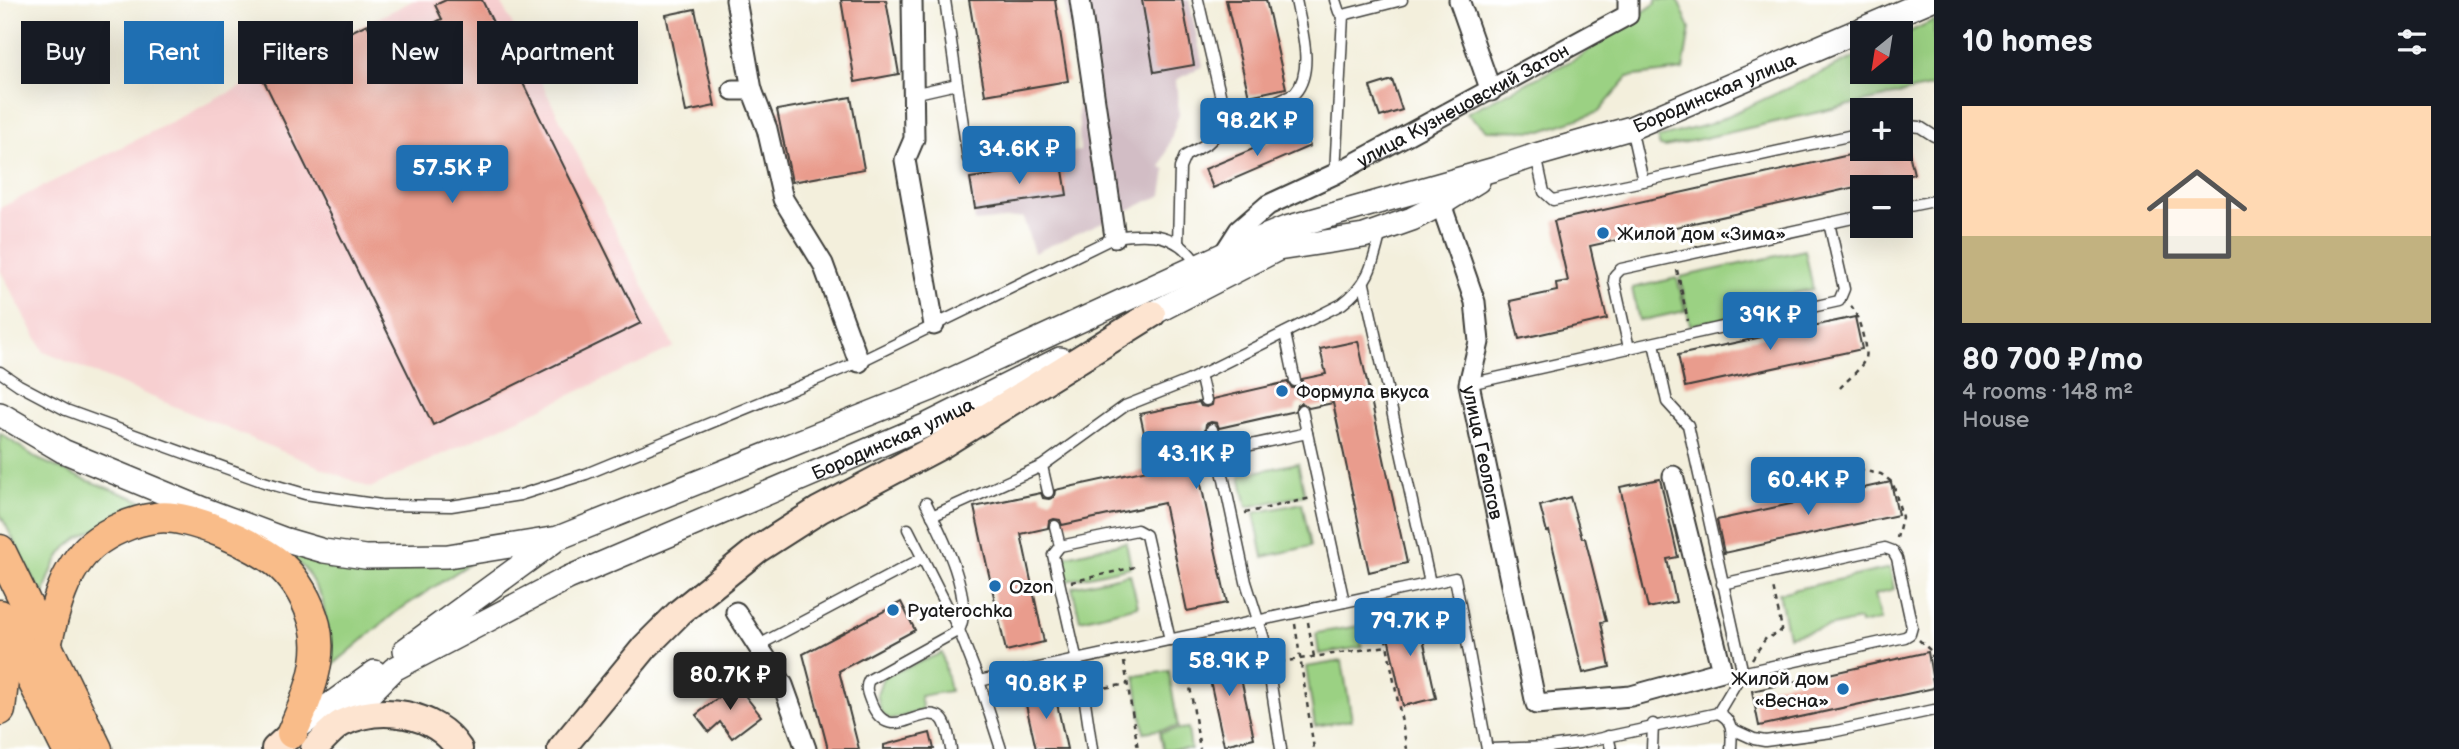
<!DOCTYPE html>
<html lang="en">
<head>
<meta charset="utf-8">
<style>
  body { margin:0; font-family:"Balsamiq Sans",sans-serif; background:#20242c; color:#f1f3f6; height:100vh; display:flex; flex-direction:column; font-size:26px; white-space:nowrap }
  * { box-sizing:border-box; margin:0 }
  p { font-size:23px; color:#9ea1a6 }
  .icon { flex:none; width:38px; height:38px; fill:none; stroke:currentColor; stroke-width:2; stroke-linecap:round; stroke-linejoin:round }
  .map { position:relative; flex:1; overflow:hidden }
  .drawer { display:flex; flex-direction:column; background:#171b24; width:525px }
  .drawer>* { flex:none }
  .banner { position:absolute; left:21px; top:21px; width:665px; height:63px; display:flex; gap:14px }
  .needle { width:46px; rotate:210deg }
  .buttons { position:absolute; left:1850px; top:21px; display:grid; gap:14px }
  .buttons a { display:grid; place-items:center; width:63px; height:63px; border-radius:0px; background:#171b24; box-shadow:0 7px 28px #0002; font-size:35px }
  .price { position:absolute; translate:-50% -60px; padding:0 16px; border-radius:7px; background:#1f6fb2; color:#fff; font-size:23px; line-height:46px; filter:drop-shadow(0 2px 4px #0008) }
  .price::after { content:''; position:absolute; left:50%; top:42px; width:21px; height:16px; margin-left:-10px; background:inherit; clip-path:polygon(0 0,100% 0,50% 100%) }
  .price.on { background:#222; color:#fff }
  ul { padding:0; list-style:none }
  li { display:grid; align-content:center; gap:14px; height:371px; padding:0 28px }
  li+li { border-top:2px solid #363941 }
  li span { display:grid; place-items:center; height:217px; border-radius:0px; color:#555 }
  li>.icon { margin-inline-start:auto }
  span .icon { width:126px; height:126px; fill:#fffc; stroke-width:1 }
  li b { font-size:30px }
  h2 { display:flex; justify-content:space-between; align-items:center; height:84px; padding:0 28px; font-size:30px }
  .tag { padding:0 24px; border-radius:0px; background:#171b24; box-shadow:0 7px 28px #0002; font-size:24px; line-height:63px }
  .tag.on { background:#1f6fb2; color:#fff }
  main { display:flex; flex:1; min-height:0 }
  .map>svg:first-child { display:block }
</style>
</head>
<body>
<main>
<div class="map">
<svg width="1934" height="749" viewBox="0 0 1934 749">
  <rect width="100%" height="100%" fill="#fff"/>
  <filter id="ink" filterUnits="userSpaceOnUse"><feTurbulence type="fractalNoise" baseFrequency=".0143" numOctaves="2"/><feDisplacementMap in="SourceGraphic" scale="14" xChannelSelector="R" yChannelSelector="G"/><feConvolveMatrix kernelMatrix="1 2 1 2 8 2 1 2 1" color-interpolation-filters="sRGB"/></filter>
  <filter id="wash" filterUnits="userSpaceOnUse"><feTurbulence type="fractalNoise" baseFrequency=".00686" numOctaves="4" result="noise"/><feDisplacementMap in="SourceGraphic" scale="28" xChannelSelector="R" yChannelSelector="G"/><feGaussianBlur stdDeviation="1.57" result="paint"/><feColorMatrix in="noise" values="0 0 0 0 0 0 0 0 0 0 0 0 0 0 0 0 0 1.4 0 .05"/><feComposite in="paint" operator="in"/></filter>
  <g filter="url(#wash)">
    <rect width="100%" height="100%" fill="#f3efdc"/>
    <path fill="#f7cfd0" d="M 414,0 L 500,0 L 674,347 L 370,488 L 44,352 L 0,270 L 0,208 Z"/>
    <path fill="#d2bdc5" d="M 1065,0 L 1189,0 L 1203,66 L 1176,80 L 1179,114 L 1161,168 L 1166,170 L 1162,195 L 1034,253 L 1023,217 L 975,222 L 968,168 L 1080,151 L 1077,83 Z"/>
    <g fill="#9bd183" stroke="#5c7650" stroke-width="2">
      <path d="M 1656,0 L 1678,0 L 1690,28 L 1683,70 L 1628,77 L 1599,112 L 1542,131 L 1487,130 L 1466,113 L 1577,58 L 1656,3 Z"/>
      <path d="M 1934,20 L 1934,86 L 1665,147 L 1660,146 L 1657,138 L 1710,124 L 1862,54 L 1862,72 L 1900,72 L 1901,36 Z"/>
      <path d="M 1805,250 L 1813,289 L 1746,304 L 1748,313 L 1690,325 L 1680,277 Z"/>
      <path d="M 1677,278 L 1685,311 L 1639,321 L 1632,288 Z"/>
      <path d="M 0,433 L 38,459 L 81,478 L 161,508 C 133,518 87,527 66,548 C 54,561 48,580 43,597 L 0,514 Z"/>
      <path d="M 1298,463 L 1305,495 L 1247,507 L 1240,475 Z"/>
      <path d="M 1302,503 L 1311,546 L 1263,557 L 1254,513 Z"/>
      <path d="M 1126,542 L 1131,567 L 1066,581 L 1062,564 L 1067,556 Z"/>
      <path d="M 282,550 L 469,564 L 396,612 L 321,675 L 328,636 L 322,598 L 305,569 Z"/>
      <path d="M 1890,568 L 1894,589 L 1875,594 L 1881,620 L 1860,624 L 1859,620 L 1788,636 L 1779,593 Z"/>
      <path d="M 1130,574 L 1138,606 L 1080,620 L 1072,587 Z"/>
      <path d="M 1359,626 L 1362,647 L 1319,654 L 1316,633 Z"/>
      <path d="M 942,653 L 950,691 L 920,696 L 923,710 L 891,720 L 881,713 L 877,694 L 883,677 Z"/>
      <path d="M 1342,661 L 1352,720 L 1315,726 L 1306,667 Z"/>
      <path d="M 1169,671 L 1178,727 L 1144,732 L 1135,676 Z"/>
      <path d="M 1188,728 L 1191,749 L 1163,749 L 1160,732 Z"/>
    </g>
    <g id="blocks">
      <g fill="#e99c8d">
        <path d="M 446,0 L 482,0 L 641,323 L 433,425 L 261,75 L 367,24 L 380,50 L 442,19 L 435,5 Z"/>
        <path d="M 841,0 L 886,0 L 899,74 L 855,82 Z"/>
        <path d="M 969,0 L 1055,0 L 1068,81 L 985,95 Z"/>
        <path d="M 1142,0 L 1182,0 L 1194,65 L 1154,72 Z"/>
        <path d="M 1226,0 L 1266,0 L 1286,88 L 1249,96 Z"/>
        <path d="M 695,9 L 715,106 L 686,112 L 666,15 Z"/>
        <path d="M 1392,80 L 1402,110 L 1380,117 L 1370,87 Z"/>
        <path d="M 851,97 L 864,169 L 792,182 L 777,110 Z"/>
        <path d="M 1303,128 L 1310,146 L 1213,188 L 1205,169 Z"/>
        <path d="M 1876,149 L 1908,149 L 1914,174 L 1590,246 L 1607,319 L 1519,339 L 1510,301 L 1557,291 L 1556,283 L 1568,281 L 1554,221 Z"/>
        <path d="M 1062,164 L 1067,195 L 975,208 L 970,178 Z"/>
        <path d="M 1855,317 L 1862,349 L 1685,387 L 1678,355 Z"/>
        <path d="M 1358,341 L 1407,563 L 1369,572 L 1333,403 L 1309,408 L 1301,403 L 1297,405 L 1295,411 L 1219,428 L 1217,423 L 1211,422 L 1206,424 L 1205,431 L 1190,434 L 1227,603 L 1187,611 L 1164,503 L 1062,525 L 1060,520 L 1054,519 L 1049,521 L 1048,528 L 1021,534 L 1044,642 L 1006,651 L 974,507 L 1041,493 L 1043,498 L 1049,499 L 1054,497 L 1055,490 L 1152,469 L 1140,414 L 1199,402 L 1201,406 L 1207,407 L 1212,405 L 1213,399 L 1288,382 L 1292,388 L 1297,388 L 1302,384 L 1302,379 L 1326,374 L 1320,349 Z"/>
        <path d="M 1660,479 L 1678,557 L 1667,559 L 1676,602 L 1648,608 L 1620,487 Z"/>
        <path d="M 1891,482 L 1898,515 L 1724,553 L 1717,520 Z"/>
        <path d="M 1570,497 L 1582,538 L 1585,538 L 1606,621 L 1601,622 L 1610,667 L 1583,673 L 1549,531 L 1547,532 L 1540,506 Z"/>
        <path d="M 901,602 L 915,630 L 839,671 L 859,749 L 828,749 L 803,654 Z"/>
        <path d="M 1417,611 L 1436,698 L 1403,706 L 1384,618 Z"/>
        <path d="M 1235,651 L 1254,738 L 1224,745 L 1205,657 Z"/>
        <path d="M 1928,652 L 1934,688 L 1759,726 L 1752,691 Z"/>
        <path d="M 736,684 L 761,716 L 732,738 L 720,722 L 709,732 L 696,715 Z"/>
        <path d="M 1054,690 L 1067,749 L 1036,749 L 1024,696 Z"/>
        <path d="M 930,733 L 934,749 L 884,749 L 884,745 Z"/>
      </g>
    </g>
  </g>
  <g filter="url(#ink)">
    <use href="#blocks" fill-opacity="0" stroke="#3c3c39" stroke-width="2"/>
    <g fill="none" stroke-linecap="round" stroke-linejoin="round">
      <defs>
        <g id="service">
          <path d="M 945,0 L 968,159"/>
          <path d="M 1198,0 L 1227,124"/>
          <path d="M 1343,15 L 1402,0"/>
          <path d="M 913,94 L 957,84"/>
          <path d="M 1900,125 L 1920,127 L 1934,136"/>
          <path d="M 1631,128 L 1643,181 L 1862,133"/>
          <path d="M 1536,155 L 1544,192 L 1553,200 L 1643,181"/>
          <path d="M 1335,174 L 1343,15 L 1339,12 L 1335,0"/>
          <path d="M 1900,208 L 1934,201"/>
          <path d="M 1178,243 L 1180,168 L 1185,156 L 1208,143 L 1230,122 L 1295,93 C 1315,70 1301,27 1296,0"/>
          <path d="M 1364,284 L 1430,583"/>
          <path d="M 1285,333 L 1295,381"/>
          <path d="M 1654,343 L 1667,402 L 1688,425 L 1742,669 L 1740,676 L 1718,713"/>
          <path d="M 1629,348 L 1839,301 L 1844,289 L 1829,223"/>
          <path d="M 0,372 L 19,385 L 66,410 L 264,482 L 305,494 L 381,505 L 451,506 L 520,495 L 586,474 L 859,362 L 1115,237 C 1150,232 1178,232 1198,266"/>
          <path d="M 1200,374 L 1206,400"/>
          <path d="M 1469,384 L 1629,348 L 1614,281 L 1615,275 L 1621,269 L 1862,216"/>
          <path d="M 1302,410 L 1344,602"/>
          <path d="M 1212,429 L 1218,452"/>
          <path d="M 1042,466 L 1048,492"/>
          <path d="M 926,503 C 941,533 975,599 959,630 L 869,680 C 865,687 867,692 870,700 C 888,749 921,702 941,718 C 948,724 949,740 951,749"/>
          <path d="M 932,516 L 1042,466 L 1125,406 L 1188,381 L 1342,304 C 1370,283 1373,263 1381,231"/>
          <path d="M 1055,526 L 1060,546"/>
          <path d="M 908,529 L 959,630 L 979,681 L 1001,749"/>
          <path d="M 1722,584 L 1885,548 L 1893,551 L 1897,558 L 1912,627 L 1910,634 L 1905,637 L 1741,673"/>
          <path d="M 757,646 L 921,559"/>
          <path d="M 979,681 L 1455,578 L 1487,749"/>
          <path d="M 1732,729 L 1754,739 L 1765,741 L 1832,732 L 1934,710"/>
          <path d="M 1608,736 L 1611,749"/>
          <path d="M 1092,749 L 1083,688 L 1053,555 L 1060,546 L 1137,530 L 1146,535 L 1170,640"/>
          <path d="M 1281,749 L 1264,639 L 1246,582 L 1218,452 L 1307,433"/>
          <path d="M 1491,749 L 1549,747 L 1579,743 L 1718,713 C 1734,720 1732,733 1731,749"/>
          <path d="M 1652,749 L 1653,724"/>
        </g>
        <g id="minor">
          <path d="M 736,0 L 752,90"/>
          <path d="M 912,0 L 914,139 L 905,160 L 934,325"/>
          <path d="M 1080,0 L 1115,237"/>
          <path d="M 1459,0 L 1491,91"/>
          <path d="M 733,90 L 752,90 L 767,129 L 783,199 L 823,264 L 859,362"/>
          <path id="s1" d="M 1441,204 L 1475,302 L 1479,342 L 1469,384 L 1536,704 L 1631,696 L 1722,671 L 1673,476"/>
          <path id="s2" d="M 1223,255 L 1239,230 L 1268,205 L 1335,174 L 1628,15 L 1628,0"/>
          <path d="M 736,612 L 783,685 L 806,749"/>
        </g>
        <g id="tertiary">
          <path d="M 1138,321 L 1278,249 L 1364,236 L 1412,219 L 1441,204 L 1478,181"/>
          <path id="s3" d="M 0,414 L 63,451 L 203,509 L 283,539 L 324,551 L 365,557 L 448,556 L 558,538 L 931,389 L 1244,245 L 1286,228 L 1495,169 L 1536,155 L 1631,128 L 1930,0"/>
          <path d="M 405,650 L 553,542"/>
          <path id="s4" d="M 340,723 L 394,669 L 568,578 L 927,425 L 1060,359"/>
          <path d="M 292,732 L 375,672"/>
        </g>
        <g id="secondary">
          <path d="M 275,749 L 292,733"/>
          <path d="M 314,749 C 322,741 332,728 342,723 C 380,704 435,712 459,749"/>
          <path d="M 561,749 L 645,647 L 680,612 L 758,549 L 819,510 L 940,446 L 1152,314"/>
        </g>
        <g id="primary">
          <path d="M 0,550 L 97,749"/>
          <path d="M 0,615 L 67,749"/>
          <path d="M 0,639 L 4,672 L 0,710"/>
          <path d="M 46,646 C 54,611 64,569 92,545 C 109,531 133,521 155,518 C 186,512 258,545 281,566 C 299,583 309,603 315,625 C 324,662 306,701 292,733"/>
        </g>
      </defs>
      <use href="#service" stroke="#3c3c39" stroke-width="13"/>
      <use href="#minor" stroke="#3c3c39" stroke-width="23"/>
      <use href="#tertiary" stroke="#3c3c39" stroke-width="26"/>
      <use href="#secondary" stroke="#3c3c39" stroke-width="30"/>
      <use href="#primary" stroke="#3c3c39" stroke-width="33"/>
      <g stroke="#3c3c39" stroke-width="2.5" stroke-dasharray="5 5" stroke-linecap="butt">
        <path d="M 1677,270 L 1688,321"/>
        <path d="M 1840,388 C 1847,380 1862,369 1865,358 C 1868,349 1858,313 1851,306"/>
        <path d="M 1859,470 L 1881,474 L 1893,483 L 1902,517 L 1897,538"/>
        <path d="M 1245,513 L 1311,498"/>
        <path d="M 1071,582 L 1139,566"/>
        <path d="M 1380,608 L 1407,749"/>
        <path d="M 1308,622 L 1314,657"/>
        <path d="M 1295,624 L 1314,749"/>
        <path d="M 1919,640 L 1931,651 L 1934,663"/>
        <path d="M 1184,649 L 1200,749"/>
        <path d="M 1752,659 L 1766,638 L 1778,634 L 1782,629 L 1773,587"/>
        <path d="M 1124,662 L 1138,749"/>
        <path d="M 1280,662 L 1387,646"/>
        <path d="M 1096,689 L 1128,684"/>
      </g>
      <use href="#service" stroke="#fff" stroke-width="10"/>
      <use href="#minor" stroke="#fff" stroke-width="19"/>
      <use href="#tertiary" stroke="#fff" stroke-width="23"/>
      <use href="#secondary" stroke="#fde4d0" stroke-width="26"/>
      <use href="#primary" stroke="#f9bc89" stroke-width="30"/>
    </g>
  </g>
  <g fill="#1f6fb2" stroke="#fff" stroke-width="2.5">
    <circle cx="1603" cy="233" r="7"/>
    <circle cx="1282" cy="391" r="7"/>
    <circle cx="995" cy="586" r="7"/>
    <circle cx="893" cy="610" r="7"/>
    <circle cx="1843" cy="689" r="7"/>
  </g>
  <g text-anchor="middle" stroke-width="6" stroke-linejoin="round" paint-order="stroke">
    <g font-size="19" fill="#1c1c1c" stroke="#fff">
      <text dy="7" stroke="none"><textPath href="#s3" startOffset="1830">Бородинская улица</textPath></text>
      <text dy="7" stroke="none"><textPath href="#s2" startOffset="287">улица Кузнецовский Затон</textPath></text>
      <text dy="7" stroke="none"><textPath href="#s4" startOffset="626">Бородинская улица</textPath></text>
      <text dy="7" stroke="none"><textPath href="#s1" startOffset="257">улица Геологов</textPath></text>
    </g>
    <g font-size="19" fill="#1c1c1c" stroke="#fff" text-anchor="start">
      <text x="1617" y="240">Жилой дом «Зима»</text>
      <text x="1296" y="398">Формула вкуса</text>
      <text x="1009" y="593">Ozon</text>
      <text x="907" y="617">Pyaterochka</text>
      <text x="1829" y="685" text-anchor="end">Жилой дом<tspan x="1829" dy="22">«Весна»</tspan></text>
    </g>
  </g>
</svg>
<div class="buttons">
<a><svg class="needle" viewBox="-14 -14 28 28"><path d="M0-13l5 13h-10z" fill="#e53935"/><path d="M0 13l5-13h-10z" fill="#9ea1a6"/></svg></a>
<a>+</a>
<a>−</a>
</div>
<b class="price" style="left:1257px;top:158px">98.2K ₽</b>
<b class="price" style="left:1019px;top:186px">34.6K ₽</b>
<b class="price" style="left:452px;top:205px">57.5K ₽</b>
<b class="price" style="left:1770px;top:352px">39K ₽</b>
<b class="price" style="left:1196px;top:491px">43.1K ₽</b>
<b class="price" style="left:1808px;top:517px">60.4K ₽</b>
<b class="price" style="left:1410px;top:658px">79.7K ₽</b>
<b class="price" style="left:1229px;top:698px">58.9K ₽</b>
<b class="price on" style="left:730px;top:712px">80.7K ₽</b>
<b class="price" style="left:1046px;top:721px">90.8K ₽</b>
<div class="banner">
<a class="tag">Buy</a>
<a class="tag on">Rent</a>
<a class="tag">Filters</a>
<a class="tag">New</a>
<a class="tag">Apartment</a>
</div>
</div>
<section class="drawer">
<h2>10 homes<svg class="icon" aria-label="filters" viewBox="0 0 24 24"><path d="M4 7h16M4 17h16"/><circle cx="9" cy="7" r="2"/><circle cx="15" cy="17" r="2"/></svg></h2>
<ul>
<li><span style="background:linear-gradient(#ffd9b3 60%,#c2b280 0)"><svg class="icon" aria-label="home" viewBox="0 0 24 24"><path d="M3 11l9-7 9 7M6 9v11h12V9"/></svg></span><div><b>80 700 ₽/mo</b><p>4 rooms · 148 m²</p><p>House</p></div></li>
</ul>
</section>
</main>
</body>
</html>
